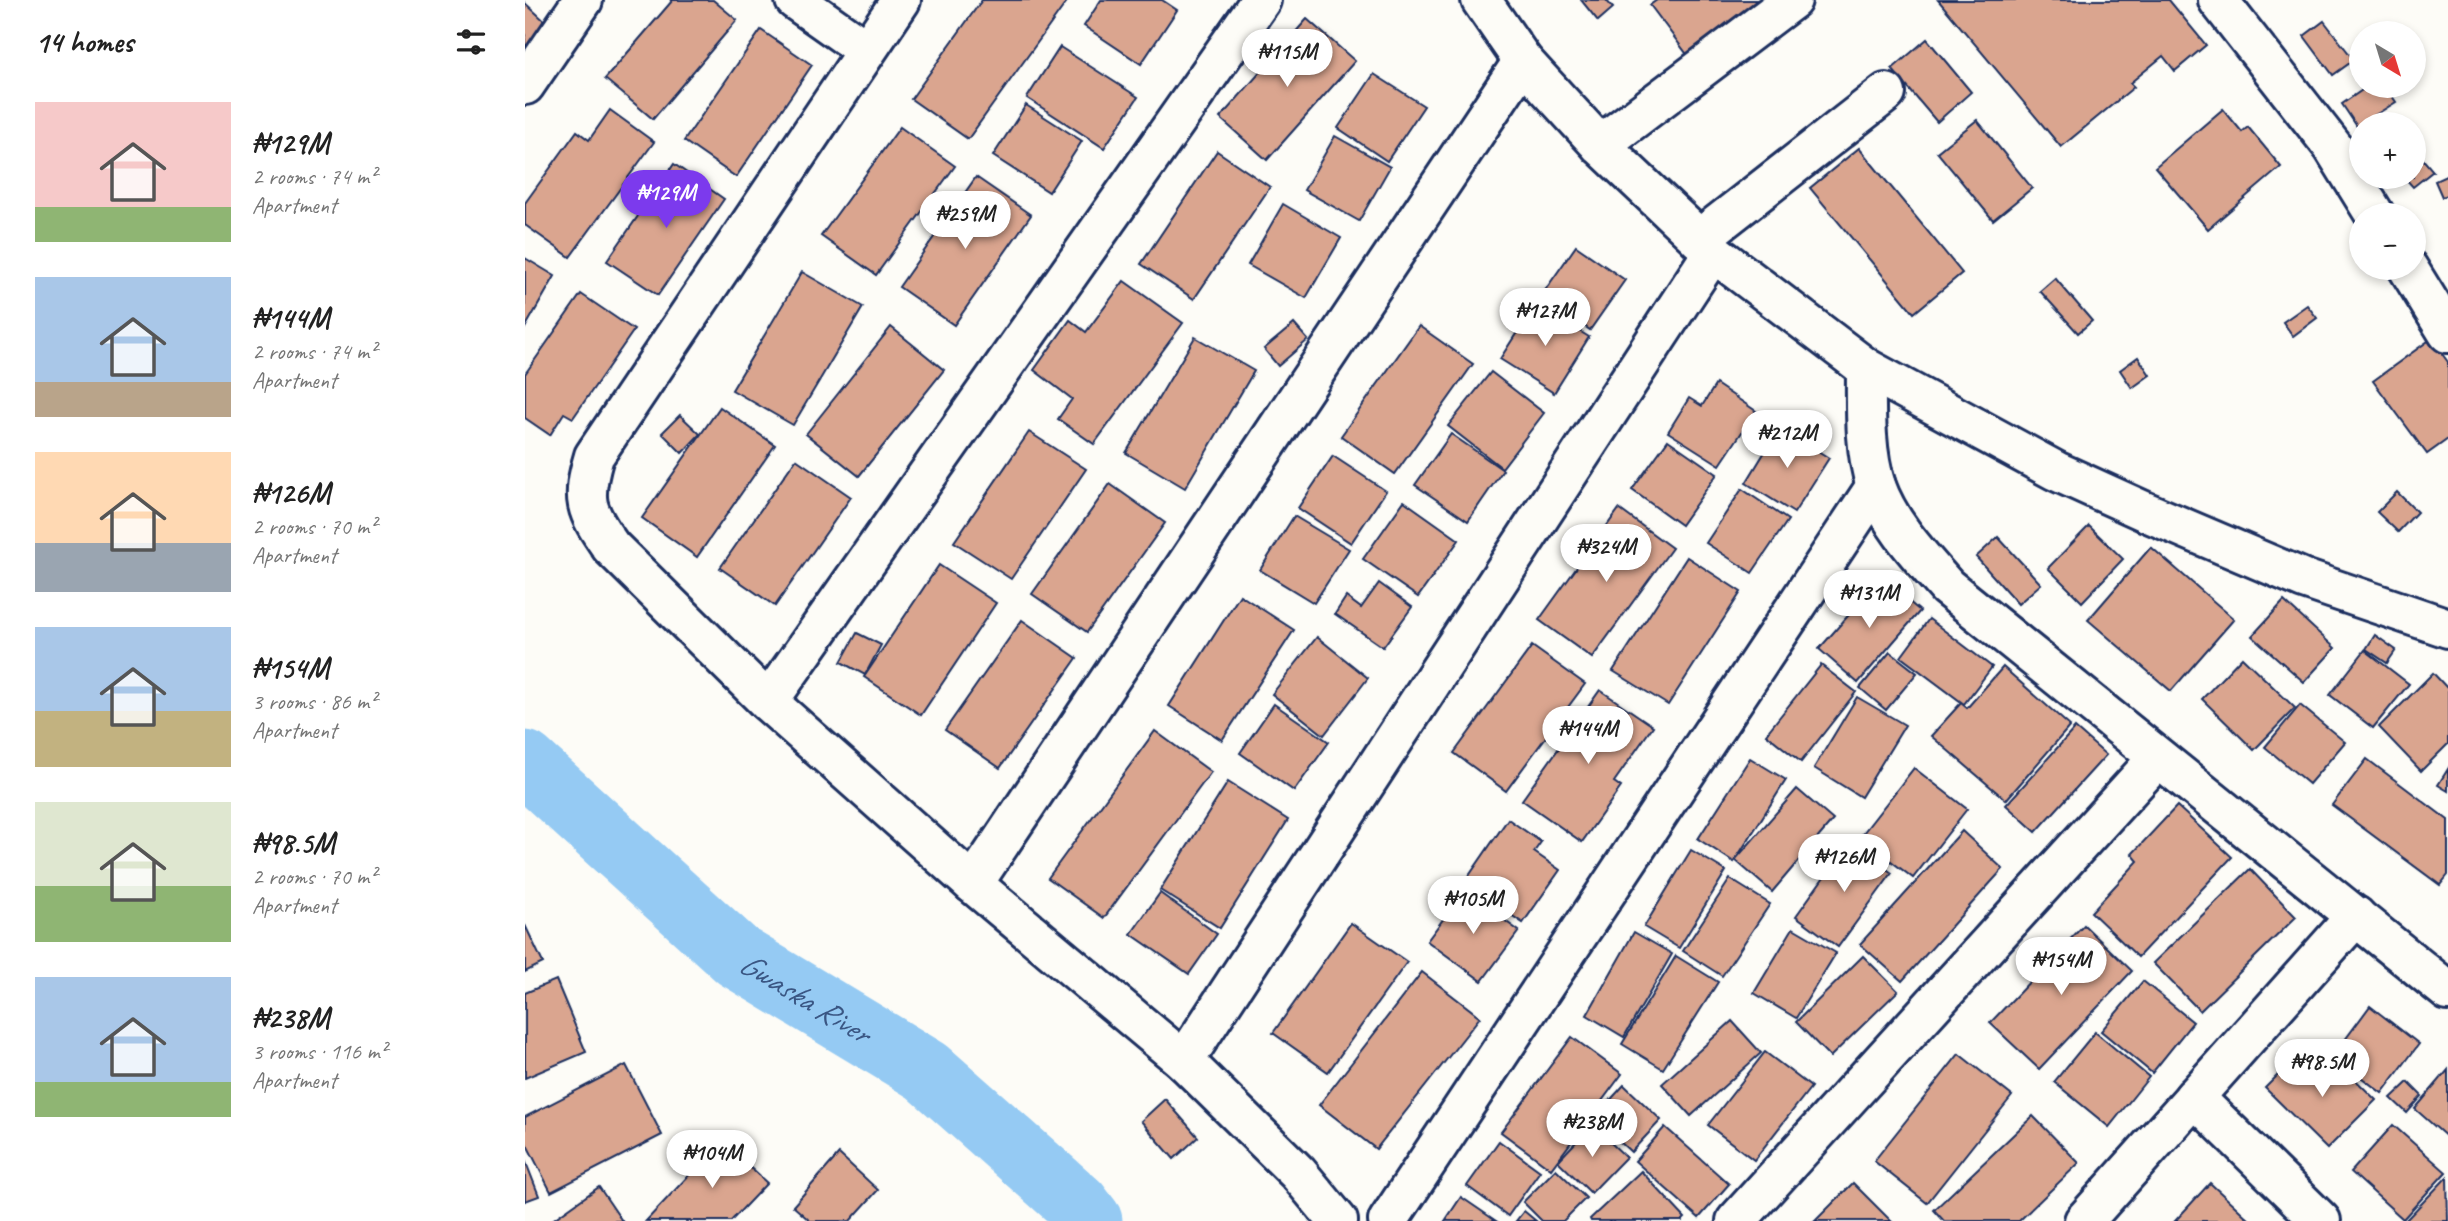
<!DOCTYPE html>
<html lang="en">
<head>
<meta charset="utf-8">
<style>
  body { margin:0; font-family:Caveat,sans-serif; background:#f2f2f2; color:#222; height:100vh; display:flex; flex-direction:column; font-size:26px; white-space:nowrap }
  * { box-sizing:border-box; margin:0 }
  p { font-size:23px; color:#767676 }
  .icon { flex:none; width:38px; height:38px; fill:none; stroke:currentColor; stroke-width:2; stroke-linecap:round; stroke-linejoin:round }
  .map { position:relative; flex:1; overflow:hidden }
  .panel { display:flex; flex-direction:column; background:#fff; width:525px }
  .panel>* { flex:none }
  .needle { width:46px; rotate:142deg }
  .fabs { position:absolute; left:1824px; top:21px; display:grid; gap:14px }
  .fabs a { display:grid; place-items:center; width:77px; height:77px; border-radius:50%; background:#fff; box-shadow:0 4px 10px #0003; font-size:35px }
  .price { position:absolute; translate:-50% -60px; padding:0 16px; border-radius:24px; background:#fff; color:#222; font-size:23px; line-height:46px; filter:drop-shadow(0 2px 4px #0008) }
  .price::after { content:''; position:absolute; left:50%; top:42px; width:21px; height:16px; margin-left:-10px; background:inherit; clip-path:polygon(0 0,100% 0,50% 100%) }
  .price.active { background:#7c3aed; color:#fff }
  ul { padding:0; list-style:none }
  li { display:flex; align-items:center; gap:21px; height:175px; padding:0 35px }
  li span { display:grid; place-items:center; flex:none; width:196px; height:140px; border-radius:0px; color:#555 }
  li>.icon { margin-inline-start:auto }
  span .icon { width:84px; height:84px; fill:#fffc; stroke-width:1 }
  li b { font-size:30px }
  h2 { display:flex; justify-content:space-between; align-items:center; height:84px; padding:0 35px; font-size:30px }
  main { display:flex; flex:1; min-height:0 }
  .map>svg:first-child { display:block }
</style>
</head>
<body>
<main>
<section class="panel">
<h2>14 homes<svg class="icon" aria-label="filters" viewBox="0 0 24 24"><path d="M4 7h16M4 17h16"/><circle cx="9" cy="7" r="2"/><circle cx="15" cy="17" r="2"/></svg></h2>
<ul>
<li><span style="background:linear-gradient(#f6c9c9 75%,#8fb573 0)"><svg class="icon" aria-label="home" viewBox="0 0 24 24"><path d="M3 11l9-7 9 7M6 9v11h12V9"/></svg></span><div><b>₦129M</b><p>2 rooms · 74 m²</p><p>Apartment</p></div></li>
<li><span style="background:linear-gradient(#a9c7e8 75%,#b9a48a 0)"><svg class="icon" aria-label="home" viewBox="0 0 24 24"><path d="M3 11l9-7 9 7M6 9v11h12V9"/></svg></span><div><b>₦144M</b><p>2 rooms · 74 m²</p><p>Apartment</p></div></li>
<li><span style="background:linear-gradient(#ffd9b3 65%,#9aa5b1 0)"><svg class="icon" aria-label="home" viewBox="0 0 24 24"><path d="M3 11l9-7 9 7M6 9v11h12V9"/></svg></span><div><b>₦126M</b><p>2 rooms · 70 m²</p><p>Apartment</p></div></li>
<li><span style="background:linear-gradient(#a9c7e8 60%,#c2b280 0)"><svg class="icon" aria-label="home" viewBox="0 0 24 24"><path d="M3 11l9-7 9 7M6 9v11h12V9"/></svg></span><div><b>₦154M</b><p>3 rooms · 86 m²</p><p>Apartment</p></div></li>
<li><span style="background:linear-gradient(#dfe7d0 60%,#8fb573 0)"><svg class="icon" aria-label="home" viewBox="0 0 24 24"><path d="M3 11l9-7 9 7M6 9v11h12V9"/></svg></span><div><b>₦98.5M</b><p>2 rooms · 70 m²</p><p>Apartment</p></div></li>
<li><span style="background:linear-gradient(#a9c7e8 75%,#8fb573 0)"><svg class="icon" aria-label="home" viewBox="0 0 24 24"><path d="M3 11l9-7 9 7M6 9v11h12V9"/></svg></span><div><b>₦238M</b><p>3 rooms · 116 m²</p><p>Apartment</p></div></li>
</ul>
</section>
<div class="map">
<svg width="1923" height="1221" viewBox="0 0 1923 1221">
  <rect width="100%" height="100%" fill="#fdfcf7"/>
  <filter id="ink" filterUnits="userSpaceOnUse"><feTurbulence type="fractalNoise" baseFrequency=".0143" numOctaves="2"/><feDisplacementMap in="SourceGraphic" scale="14" xChannelSelector="R" yChannelSelector="G"/><feConvolveMatrix kernelMatrix="1 2 1 2 8 2 1 2 1" color-interpolation-filters="sRGB"/></filter>
  <g filter="url(#ink)">
    <g fill="none" stroke-linecap="round" stroke-linejoin="round">
      <path stroke="#95caf3" stroke-width="65" id="s1" d="M 0,763 L 213,957 L 402,1071 L 552,1204 L 565,1221"/>
    </g>
    <g fill="#daa58f" stroke="#1b2f5e" stroke-width="2">
      <path d="M 145,0 L 188,0 L 212,20 L 128,119 L 80,79 L 147,1 Z"/>
      <path d="M 457,0 L 543,0 L 443,139 L 386,99 Z"/>
      <path d="M 576,0 L 637,0 L 652,10 L 616,64 L 559,26 Z"/>
      <path d="M 1056,0 L 1081,0 L 1088,8 L 1073,21 Z"/>
      <path d="M 1132,0 L 1242,0 L 1164,57 L 1125,5 Z"/>
      <path d="M 1413,0 L 1644,0 L 1681,45 L 1650,71 L 1638,56 L 1605,83 L 1609,87 L 1536,147 Z"/>
      <path d="M 0,3 L 23,24 L 0,48 Z"/>
      <path d="M 782,19 L 830,61 L 742,160 L 695,118 Z"/>
      <path d="M 1799,21 L 1829,60 L 1808,75 L 1779,36 Z"/>
      <path d="M 236,30 L 287,65 L 211,177 L 159,141 Z"/>
      <path d="M 1402,39 L 1446,92 L 1412,122 L 1367,69 Z"/>
      <path d="M 535,47 L 613,97 L 579,148 L 502,98 Z"/>
      <path d="M 849,74 L 899,106 L 862,161 L 813,128 Z"/>
      <path d="M 1843,86 L 1860,86 L 1871,102 L 1836,124 L 1833,128 L 1817,104 Z"/>
      <path d="M 501,105 L 557,141 L 524,192 L 468,156 Z"/>
      <path d="M 1698,109 L 1717,132 L 1723,127 L 1756,167 L 1683,229 L 1630,167 Z"/>
      <path d="M 85,110 L 129,142 L 45,257 L 0,225 L 0,203 L 52,131 L 64,140 Z"/>
      <path d="M 1452,120 L 1507,188 L 1468,220 L 1412,152 Z"/>
      <path d="M 375,127 L 430,166 L 351,275 L 296,236 Z"/>
      <path d="M 810,136 L 865,167 L 834,221 L 779,190 Z"/>
      <path d="M 1334,148 L 1437,273 L 1389,313 L 1285,188 Z"/>
      <path d="M 1890,150 L 1908,171 L 1888,187 L 1879,177 L 1888,177 L 1888,152 Z"/>
      <path d="M 692,151 L 745,187 L 669,299 L 616,264 Z"/>
      <path d="M 149,164 L 199,199 L 133,295 L 82,261 Z"/>
      <path d="M 1923,175 L 1923,195 L 1917,197 L 1910,181 Z"/>
      <path d="M 451,177 L 506,215 L 429,325 L 374,287 Z"/>
      <path d="M 758,204 L 816,238 L 781,298 L 723,265 Z"/>
      <path d="M 1051,246 L 1100,280 L 1065,330 L 1016,296 Z"/>
      <path d="M 0,258 L 30,276 L 0,328 Z"/>
      <path d="M 277,272 L 338,307 L 268,425 L 207,390 Z"/>
      <path d="M 1530,278 L 1567,321 L 1553,333 L 1515,291 Z"/>
      <path d="M 599,281 L 658,323 L 569,444 L 533,419 L 547,399 L 509,370 L 545,320 L 561,332 Z"/>
      <path d="M 56,294 L 109,330 L 48,418 L 39,413 L 25,435 L 0,418 L 0,374 Z"/>
      <path d="M 1010,304 L 1064,337 L 1029,393 L 975,359 Z"/>
      <path d="M 1782,305 L 1792,318 L 1768,336 L 1758,322 Z"/>
      <path d="M 769,324 L 783,340 L 753,366 L 739,349 Z"/>
      <path d="M 894,326 L 948,364 L 870,474 L 816,436 Z"/>
      <path d="M 366,327 L 419,370 L 334,476 L 281,434 Z"/>
      <path d="M 670,337 L 729,371 L 660,488 L 601,453 Z"/>
      <path d="M 1906,339 L 1923,362 L 1923,439 L 1902,454 L 1848,381 Z"/>
      <path d="M 1613,357 L 1625,375 L 1607,388 L 1595,370 Z"/>
      <path d="M 966,372 L 1019,413 L 977,468 L 923,426 Z"/>
      <path d="M 1191,384 L 1231,411 L 1195,465 L 1143,432 L 1164,398 L 1177,406 Z"/>
      <path d="M 195,407 L 250,445 L 172,557 L 117,518 Z"/>
      <path d="M 155,415 L 175,434 L 157,453 L 137,433 Z"/>
      <path d="M 1255,427 L 1304,458 L 1269,513 L 1221,483 Z"/>
      <path d="M 504,432 L 561,469 L 486,579 L 429,542 Z"/>
      <path d="M 926,434 L 978,470 L 943,521 L 890,485 Z"/>
      <path d="M 1143,440 L 1192,474 L 1156,525 L 1107,490 Z"/>
      <path d="M 808,456 L 861,491 L 826,543 L 773,508 Z"/>
      <path d="M 271,459 L 326,497 L 250,606 L 195,568 Z"/>
      <path d="M 585,484 L 640,523 L 562,632 L 507,594 Z"/>
      <path d="M 1217,489 L 1263,520 L 1227,573 L 1181,543 Z"/>
      <path d="M 1872,492 L 1892,512 L 1873,532 L 1852,512 Z"/>
      <path d="M 879,501 L 934,540 L 893,597 L 838,559 Z"/>
      <path d="M 1094,509 L 1147,548 L 1067,658 L 1014,620 Z"/>
      <path d="M 769,516 L 824,549 L 789,603 L 735,570 Z"/>
      <path d="M 1564,526 L 1598,559 L 1557,602 L 1523,568 Z"/>
      <path d="M 1473,537 L 1516,584 L 1493,604 L 1451,557 Z"/>
      <path d="M 1626,547 L 1709,619 L 1646,691 L 1563,620 Z"/>
      <path d="M 1162,557 L 1216,592 L 1143,705 L 1088,671 Z"/>
      <path d="M 414,565 L 471,603 L 396,715 L 339,677 Z"/>
      <path d="M 1356,578 L 1395,611 L 1333,683 L 1294,649 Z"/>
      <path d="M 854,583 L 887,607 L 858,647 L 810,614 L 821,597 L 836,608 Z"/>
      <path d="M 715,595 L 769,630 L 697,740 L 644,706 Z"/>
      <path d="M 1759,601 L 1810,648 L 1779,682 L 1727,636 Z"/>
      <path d="M 1404,619 L 1467,667 L 1439,704 L 1376,657 Z"/>
      <path d="M 497,620 L 552,658 L 475,768 L 420,730 Z"/>
      <path d="M 332,633 L 356,645 L 340,675 L 316,662 Z"/>
      <path d="M 1850,635 L 1871,650 L 1862,663 L 1841,649 Z"/>
      <path d="M 792,637 L 843,678 L 799,735 L 747,694 Z"/>
      <path d="M 1007,646 L 1060,684 L 981,791 L 929,753 Z"/>
      <path d="M 1840,650 L 1884,684 L 1848,728 L 1805,695 Z"/>
      <path d="M 1365,652 L 1392,673 L 1361,710 L 1335,688 Z"/>
      <path d="M 1717,657 L 1770,708 L 1729,750 L 1677,699 Z"/>
      <path d="M 1296,665 L 1331,692 L 1276,762 L 1241,734 Z"/>
      <path d="M 1478,667 L 1545,726 L 1481,800 L 1406,736 L 1436,703 L 1442,708 Z"/>
      <path d="M 1908,673 L 1923,689 L 1923,744 L 1896,771 L 1854,727 Z"/>
      <path d="M 1075,690 L 1128,726 L 1089,782 L 1096,787 L 1057,842 L 997,800 Z"/>
      <path d="M 1332,697 L 1380,725 L 1336,797 L 1289,768 Z"/>
      <path d="M 749,704 L 804,742 L 769,791 L 715,753 Z"/>
      <path d="M 1775,705 L 1820,742 L 1784,784 L 1740,747 Z"/>
      <path d="M 1550,728 L 1581,755 L 1511,832 L 1481,805 Z"/>
      <path d="M 630,731 L 686,772 L 579,918 L 523,878 Z"/>
      <path d="M 1225,758 L 1261,780 L 1209,862 L 1173,839 Z"/>
      <path d="M 1842,759 L 1923,820 L 1923,875 L 1915,885 L 1807,805 Z"/>
      <path d="M 1389,768 L 1442,809 L 1388,878 L 1335,837 Z"/>
      <path d="M 1923,769 L 1923,791 L 1913,785 Z"/>
      <path d="M 703,782 L 763,820 L 695,928 L 635,890 Z"/>
      <path d="M 1272,789 L 1308,820 L 1247,892 L 1210,860 Z"/>
      <path d="M 1652,806 L 1707,857 L 1613,957 L 1566,912 L 1613,861 L 1607,854 Z"/>
      <path d="M 983,819 L 1016,842 L 1009,852 L 1035,870 L 998,923 L 939,883 Z"/>
      <path d="M 1437,831 L 1478,869 L 1377,981 L 1335,944 Z"/>
      <path d="M 1324,842 L 1367,873 L 1313,947 L 1271,916 Z"/>
      <path d="M 1166,850 L 1201,871 L 1154,948 L 1119,927 Z"/>
      <path d="M 1725,869 L 1771,917 L 1675,1011 L 1628,963 Z"/>
      <path d="M 1205,879 L 1245,904 L 1197,976 L 1158,951 Z"/>
      <path d="M 939,891 L 994,931 L 957,981 L 902,941 Z"/>
      <path d="M 635,893 L 692,934 L 664,974 L 606,934 Z"/>
      <path d="M 826,923 L 882,962 L 803,1072 L 748,1033 Z"/>
      <path d="M 0,925 L 18,963 L 0,972 Z"/>
      <path d="M 1559,925 L 1607,971 L 1514,1069 L 1465,1023 Z"/>
      <path d="M 1268,928 L 1311,953 L 1271,1018 L 1229,993 Z"/>
      <path d="M 1109,932 L 1147,954 L 1099,1037 L 1062,1015 Z"/>
      <path d="M 1151,956 L 1193,982 L 1138,1069 L 1097,1044 Z"/>
      <path d="M 1338,956 L 1373,991 L 1305,1057 L 1271,1022 Z"/>
      <path d="M 897,972 L 955,1017 L 851,1149 L 794,1105 Z"/>
      <path d="M 31,980 L 61,1052 L 0,1078 L 0,993 Z"/>
      <path d="M 1618,981 L 1668,1022 L 1627,1073 L 1576,1031 Z"/>
      <path d="M 1845,1006 L 1894,1044 L 1857,1093 L 1808,1056 Z"/>
      <path d="M 1207,1021 L 1236,1053 L 1166,1116 L 1137,1084 Z"/>
      <path d="M 1570,1032 L 1624,1077 L 1584,1127 L 1529,1082 Z"/>
      <path d="M 1047,1037 L 1097,1074 L 1026,1169 L 976,1132 Z"/>
      <path d="M 1240,1052 L 1286,1087 L 1229,1160 L 1183,1125 Z"/>
      <path d="M 1434,1054 L 1487,1096 L 1402,1203 L 1349,1161 Z"/>
      <path d="M 1804,1054 L 1851,1100 L 1802,1149 L 1740,1088 L 1763,1065 L 1779,1080 Z"/>
      <path d="M 101,1065 L 137,1135 L 26,1192 L 0,1141 L 0,1117 Z"/>
      <path d="M 1923,1070 L 1923,1138 L 1890,1109 Z"/>
      <path d="M 1883,1082 L 1897,1096 L 1882,1113 L 1866,1098 Z"/>
      <path d="M 1099,1085 L 1136,1120 L 1106,1152 L 1069,1118 Z"/>
      <path d="M 640,1099 L 673,1137 L 649,1159 L 616,1121 Z"/>
      <path d="M 1508,1116 L 1554,1163 L 1494,1221 L 1419,1221 L 1409,1210 Z"/>
      <path d="M 1067,1125 L 1101,1157 L 1066,1193 L 1033,1161 Z"/>
      <path d="M 1868,1125 L 1921,1172 L 1878,1219 L 1826,1172 Z"/>
      <path d="M 1140,1127 L 1204,1184 L 1174,1218 L 1110,1161 Z"/>
      <path d="M 196,1141 L 242,1183 L 206,1221 L 121,1221 Z"/>
      <path d="M 974,1141 L 1015,1171 L 983,1216 L 942,1186 Z"/>
      <path d="M 314,1154 L 353,1190 L 325,1221 L 285,1221 L 268,1206 Z"/>
      <path d="M 0,1160 L 14,1196 L 0,1201 Z"/>
      <path d="M 1031,1169 L 1061,1198 L 1038,1221 L 1017,1221 L 998,1202 Z"/>
      <path d="M 1116,1171 L 1160,1218 L 1157,1221 L 1066,1221 L 1065,1219 Z"/>
      <path d="M 1922,1177 L 1923,1221 L 1880,1221 Z"/>
      <path d="M 1328,1183 L 1366,1221 L 1290,1221 Z"/>
      <path d="M 1685,1183 L 1726,1221 L 1650,1221 Z"/>
      <path d="M 74,1187 L 97,1221 L 26,1221 Z"/>
      <path d="M 936,1197 L 971,1221 L 920,1221 Z"/>
      <path d="M 999,1211 L 1011,1221 L 991,1221 Z"/>
    </g>
    <g fill="none" stroke-linecap="round" stroke-linejoin="round">
      <defs>
        <g id="minor">
          <path d="M 270,0 L 341,50"/>
          <path d="M 376,0 L 69,456 C 56,500 60,510 86,547 L 243,702 L 448,884 L 659,1061 L 773,1173 L 813,1221"/>
          <path d="M 956,0 L 998,61 L 1075,145 L 1188,252 L 1341,368 L 1531,471 L 1619,511 L 1779,579 L 1923,628"/>
          <path d="M 1693,0 L 1808,147 L 1850,215"/>
          <path d="M 0,85 L 58,0"/>
          <path d="M 1075,145 L 1267,0"/>
          <path d="M 1174,239 L 1361,93"/>
          <path d="M 1883,268 L 1923,333"/>
          <path d="M 1341,368 C 1341,405 1339,450 1351,486 C 1365,525 1395,556 1422,587 L 1923,991"/>
          <path d="M 243,702 L 736,0"/>
          <path d="M 448,884 L 998,61"/>
          <path d="M 659,1061 L 1188,252"/>
          <path d="M 1669,1097 L 1796,1221"/>
          <path d="M 863,1221 L 1351,486"/>
          <path d="M 1211,1221 L 1633,758"/>
          <path d="M 1559,1221 L 1831,916"/>
        </g>
      </defs>
      <use href="#minor" stroke="#1b2f5e" stroke-width="44"/>
      <use href="#minor" stroke="#fdfcf7" stroke-width="38"/>
    </g>
  </g>
  <g text-anchor="middle" stroke-width="5" stroke-linejoin="round" paint-order="stroke">
    <g font-size="32" font-style="italic" fill="#3a5683" stroke="#fdfcf7">
      <text dy="11" stroke="none"><textPath href="#s1" startOffset="366">Gwaska River</textPath></text>
    </g>
  </g>
</svg>
<div class="fabs">
<a><svg class="needle" viewBox="-14 -14 28 28"><path d="M0-13l5 13h-10z" fill="#e53935"/><path d="M0 13l5-13h-10z" fill="#767676"/></svg></a>
<a>+</a>
<a>−</a>
</div>
<b class="price" style="left:762px;top:89px">₦115M</b>
<b class="price active" style="left:141px;top:230px">₦129M</b>
<b class="price" style="left:440px;top:251px">₦259M</b>
<b class="price" style="left:1020px;top:348px">₦127M</b>
<b class="price" style="left:1262px;top:470px">₦212M</b>
<b class="price" style="left:1081px;top:584px">₦324M</b>
<b class="price" style="left:1344px;top:630px">₦131M</b>
<b class="price" style="left:1063px;top:766px">₦144M</b>
<b class="price" style="left:1319px;top:894px">₦126M</b>
<b class="price" style="left:948px;top:936px">₦105M</b>
<b class="price" style="left:1536px;top:997px">₦154M</b>
<b class="price" style="left:1797px;top:1099px">₦98.5M</b>
<b class="price" style="left:1067px;top:1159px">₦238M</b>
<b class="price" style="left:187px;top:1190px">₦104M</b>
</div>
</main>
</body>
</html>
